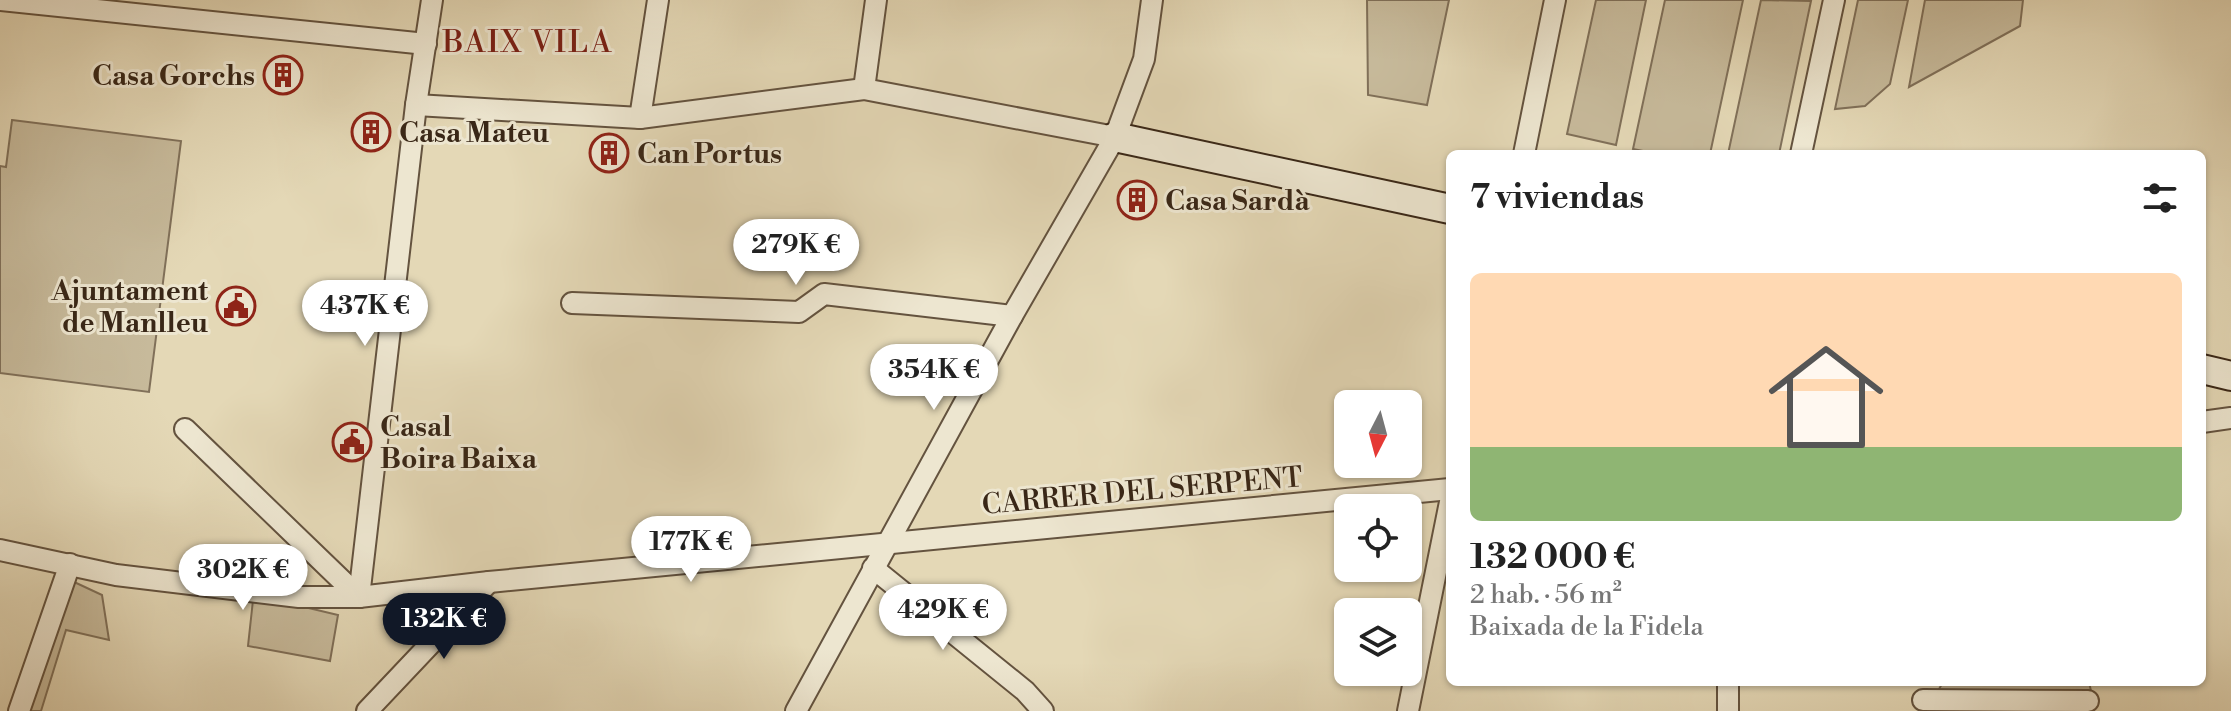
<!DOCTYPE html>
<html lang="es">
<head>
<meta charset="utf-8">
<style>
  body { margin:0; font-family:"Libre Bodoni",serif; background:#f6f6f6; color:#222; height:100vh; display:flex; flex-direction:column; font-size:30px; white-space:nowrap }
  * { box-sizing:border-box; margin:0 }
  p { font-size:26px; color:#767676 }
  .icon { flex:none; width:44px; height:44px; fill:none; stroke:currentColor; stroke-width:2; stroke-linecap:round; stroke-linejoin:round }
  .map { position:relative; flex:1; overflow:hidden }
  .side { position:absolute; left:1446px; top:150px; width:760px; height:536px; display:flex; flex-direction:column; background:#fff; border-radius:12px; box-shadow:0 2px 6px #0004 }
  .side>* { flex:none }
  .needle { width:52px; rotate:186deg }
  .fabs { position:absolute; left:1334px; top:390px; display:grid; gap:16px }
  .fabs a { display:grid; place-items:center; width:88px; height:88px; border-radius:12px; background:#fff; box-shadow:0 2px 6px #0004; font-size:40px }
  .price { position:absolute; translate:-50% -68px; padding:0 18px; border-radius:28px; background:#fff; color:#222; font-size:26px; line-height:52px; filter:drop-shadow(0 2px 4px #0008) }
  .price::after { content:''; position:absolute; left:50%; top:48px; width:24px; height:18px; margin-left:-12px; background:inherit; clip-path:polygon(0 0,100% 0,50% 100%) }
  .price.selected { background:#111827; color:#fff }
  ul { padding:0; list-style:none }
  li { display:grid; align-content:center; gap:16px; height:424px; padding:0 24px }
  li span { display:grid; place-items:center; height:248px; border-radius:12px; color:#555 }
  li>.icon { margin-inline-start:auto }
  span .icon { width:144px; height:144px; fill:#fffc; stroke-width:1 }
  li b { font-size:34px }
  h2 { display:flex; justify-content:space-between; align-items:center; height:96px; padding:0 24px; font-size:34px }
  .map>svg:first-child { display:block }
</style>
</head>
<body>
<div class="map">
<svg width="2231" height="711" viewBox="0 0 2231 711">
  <rect width="100%" height="100%" fill="#e4d8b6"/>
  <filter id="stains"><feTurbulence type="fractalNoise" baseFrequency=".0025" numOctaves="4"/><feColorMatrix values="0 0 0 0 .2 0 0 0 0 .09 0 0 0 0 .02 0 0 0 .5 -.17"/></filter>
  <radialGradient id="worn" r=".72"><stop offset=".6" stop-color="#630" stop-opacity="0"/><stop offset="1" stop-color="#630" stop-opacity=".3"/></radialGradient>
  <g fill="#c7ba9b" stroke="#807059" stroke-width="2">
    <path d="M 1367,0 L 1449,0 L 1427,105 L 1368,95 Z"/>
    <path d="M 1596,0 L 1646,0 L 1616,145 L 1567,134 Z"/>
    <path d="M 1665,0 L 1743,0 L 1710,154 L 1658,154 L 1633,149 Z"/>
    <path d="M 1761,0 L 1811,1 L 1779,154 L 1728,154 Z"/>
    <path d="M 1858,0 L 1908,0 L 1890,84 L 1865,106 L 1835,109 Z"/>
    <path d="M 1925,0 L 2023,0 L 2020,26 L 1909,87 Z"/>
    <path d="M 12,120 L 181,141 L 149,392 L 0,373 L 0,166 L 6,167 Z"/>
    <path d="M 72,581 L 102,595 L 109,640 L 66,630 L 41,711 L 29,711 Z"/>
    <path d="M 253,600 L 296,605 L 338,615 L 330,661 L 248,646 Z"/>
    <path d="M 1943,682 L 2089,682 L 2091,691 L 1938,691 Z"/>
  </g>
  <g fill="none" stroke-linecap="round" stroke-linejoin="round">
    <defs>
      <g id="street">
        <path d="M 0,0 L 426,44"/>
        <path d="M 864,89 L 876,0"/>
        <path d="M 416,105 L 640,118 L 864,89 L 1115,137"/>
        <path d="M 640,118 L 658,0"/>
        <path d="M 1524,154 L 1555,0"/>
        <path d="M 1801,154 L 1834,0"/>
        <path d="M 572,303 L 799,312 L 824,294 L 1012,316"/>
        <path d="M 2202,422 L 2231,418"/>
        <path d="M 185,429 L 359,597"/>
        <path d="M 0,550 L 116,575 L 299,597 L 359,597 L 489,582 L 1450,489"/>
        <path d="M 873,568 L 1025,691 L 1043,711"/>
        <path d="M 359,597 L 416,105 L 432,0"/>
        <path d="M 1728,682 L 1728,711"/>
        <path d="M 1923,700 L 2088,701"/>
        <path d="M 19,711 L 70,564"/>
        <path d="M 367,711 L 489,582"/>
        <path d="M 796,711 L 1012,316 L 1115,137 L 1144,59 L 1152,0"/>
        <path d="M 1408,711 L 1450,502"/>
      </g>
      <g id="secondary">
        <path d="M 1115,137 L 1450,209"/>
        <path d="M 2202,369 L 2231,376"/>
      </g>
    </defs>
    <use href="#street" stroke="#64533f" stroke-width="24"/>
    <use href="#secondary" stroke="#392717" stroke-width="32"/>
    <use href="#street" stroke="#ede6d0" stroke-width="20"/>
    <use href="#secondary" stroke="#ede6d0" stroke-width="28"/>
  </g>
  <defs>
    <symbol id="building-ring" viewBox="-11 -11 22 22"><circle r="9.5" fill="#ede6d0" stroke="#8f2418" stroke-width="1.5"/><path d="M-4-6H4V6H1V3H-1V6H-4ZM-2.5-4.3h1.7v1.8h-1.7ZM.8-4.3h1.7v1.8H.8ZM-2.5-1h1.7V.8h-1.7ZM.8-1h1.7V.8H.8Z" fill="#8f2418"/></symbol>
    <symbol id="civic-ring" viewBox="-11 -11 22 22"><circle r="9.5" fill="#ede6d0" stroke="#8f2418" stroke-width="1.5"/><path d="M-.6-6.5H3V-4.5H.6V-3L4-1V1h2V6H-6V1h2V-1L-.6-3ZM-1.2 2.5V6h2.4V2.5Z" fill="#8f2418"/></symbol>
  </defs>
  <g fill-rule="evenodd">
    <use href="#building-ring" x="261" y="53" width="44" height="44"/>
    <use href="#building-ring" x="349" y="110" width="44" height="44"/>
    <use href="#building-ring" x="587" y="131" width="44" height="44"/>
    <use href="#building-ring" x="1115" y="178" width="44" height="44"/>
    <use href="#civic-ring" x="214" y="284" width="44" height="44"/>
    <use href="#civic-ring" x="330" y="420" width="44" height="44"/>
  </g>
  <g text-anchor="middle" stroke-width="6" stroke-linejoin="round" paint-order="stroke">
    <g font-size="28" font-weight="bold" fill="#392717" stroke="#ede6d0" text-anchor="start">
      <text x="255" y="85" text-anchor="end">Casa Gorchs</text>
      <text x="399" y="142">Casa Mateu</text>
      <text x="637" y="163">Can Portus</text>
      <text x="1165" y="210">Casa Sardà</text>
      <text x="208" y="300" text-anchor="end">Ajuntament<tspan x="208" dy="32">de Manlleu</tspan></text>
      <text x="380" y="436">Casal<tspan x="380" dy="32">Boira Baixa</tspan></text>
    </g>
    <g font-size="28" fill="#392717" stroke="#ede6d0">
      <text transform="translate(1142 490) rotate(-5)" y="10">CARRER DEL SERPENT</text>
    </g>
    <g font-size="30" letter-spacing="2" fill="#7a1f14" stroke="#ede6d0">
      <text x="528" y="52">BAIX VILA</text>
    </g>
  </g>
  <rect width="100%" height="100%" filter="url(#stains)"/>
  <rect width="100%" height="100%" fill="url(#worn)"/>
</svg>
<div class="fabs">
<a><svg class="needle" viewBox="-14 -14 28 28"><path d="M0-13l5 13h-10z" fill="#e53935"/><path d="M0 13l5-13h-10z" fill="#767676"/></svg></a>
<a><svg class="icon" aria-label="locate" viewBox="0 0 24 24"><circle cx="12" cy="12" r="6"/><path d="M12 2v4M12 18v4M2 12h4M18 12h4"/></svg></a>
<a><svg class="icon" aria-label="layers" viewBox="0 0 24 24"><path d="M12 4l9 5-9 5-9-5zM3 14l9 5 9-5"/></svg></a>
</div>
<b class="price" style="left:796px;top:287px">279K €</b>
<b class="price" style="left:365px;top:348px">437K €</b>
<b class="price" style="left:934px;top:412px">354K €</b>
<b class="price" style="left:691px;top:584px">177K €</b>
<b class="price" style="left:243px;top:612px">302K €</b>
<b class="price" style="left:943px;top:652px">429K €</b>
<b class="price selected" style="left:444px;top:661px">132K €</b>
<section class="side">
<h2>7 viviendas<svg class="icon" aria-label="filters" viewBox="0 0 24 24"><path d="M4 7h16M4 17h16"/><circle cx="9" cy="7" r="2"/><circle cx="15" cy="17" r="2"/></svg></h2>
<ul>
<li><span style="background:linear-gradient(#ffd9b3 70%,#8fb573 0)"><svg class="icon" aria-label="home" viewBox="0 0 24 24"><path d="M3 11l9-7 9 7M6 9v11h12V9"/></svg></span><div><b>132 000 €</b><p>2 hab. · 56 m²</p><p>Baixada de la Fidela</p></div></li>
</ul>
</section>
</div>
</body>
</html>
